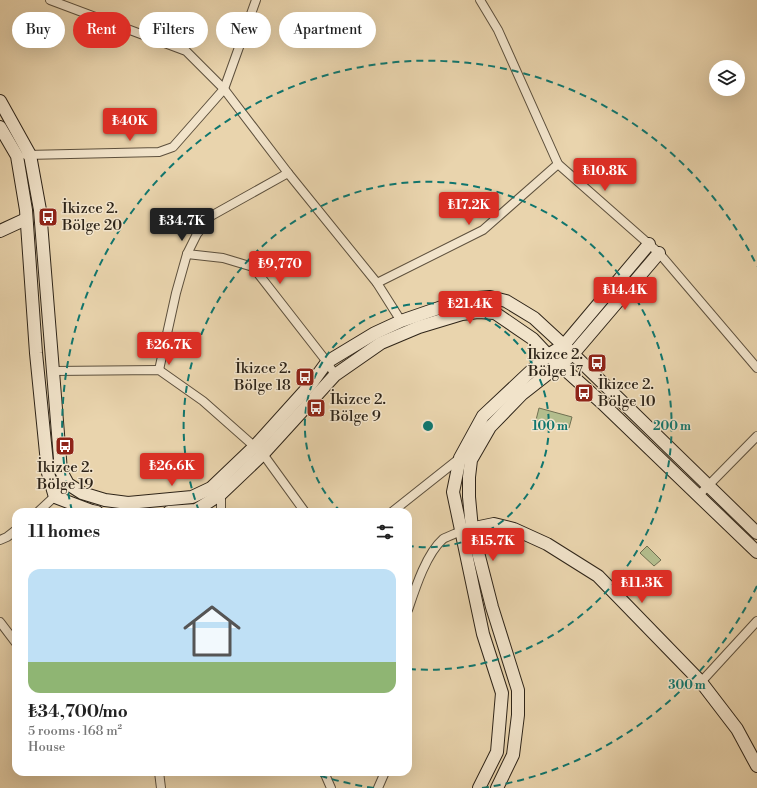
<!DOCTYPE html>
<html lang="en">
<head>
<meta charset="utf-8">
<style>
  body { margin:0; font-family:"Libre Bodoni",serif; background:#f2f2f2; color:#222; height:100vh; display:flex; flex-direction:column; font-size:15px; white-space:nowrap }
  * { box-sizing:border-box; margin:0 }
  p { font-size:13px; color:#767676 }
  .icon { flex:none; width:22px; height:22px; fill:none; stroke:currentColor; stroke-width:2; stroke-linecap:round; stroke-linejoin:round }
  .map { position:relative; flex:1; overflow:hidden }
  .sheet { position:absolute; left:12px; top:508px; width:400px; height:268px; display:flex; flex-direction:column; background:#fff; border-radius:12px; box-shadow:0 4px 16px #0002 }
  .sheet>* { flex:none }
  .guide { position:absolute; left:12px; top:12px; width:400px; height:36px; display:flex; gap:8px }
  .buttons { position:absolute; left:709px; top:60px; display:grid; gap:8px }
  .buttons a { display:grid; place-items:center; width:36px; height:36px; border-radius:50%; background:#fff; box-shadow:0 4px 16px #0002; font-size:20px }
  .price { position:absolute; translate:-50% -34px; padding:0 9px; border-radius:4px; background:#d93025; color:#fff; font-size:13px; line-height:26px; filter:drop-shadow(0 1px 2px #0008) }
  .price::after { content:''; position:absolute; left:50%; top:24px; width:12px; height:9px; margin-left:-6px; background:inherit; clip-path:polygon(0 0,100% 0,50% 100%) }
  .price.active { background:#222; color:#fff }
  ul { padding:0; list-style:none }
  li { display:grid; align-content:center; gap:8px; height:212px; padding:0 16px }
  li+li { border-top:1px solid #e0e0e0 }
  li span { display:grid; place-items:center; height:124px; border-radius:12px; color:#555 }
  li>.icon { margin-inline-start:auto }
  span .icon { width:72px; height:72px; fill:#fffc; stroke-width:1 }
  li b { font-size:17px }
  h2 { display:flex; justify-content:space-between; align-items:center; height:48px; padding:0 16px; font-size:17px }
  .tag { padding:0 14px; border-radius:18px; background:#fff; box-shadow:0 4px 16px #0002; font-size:14px; line-height:36px }
  .tag.active { background:#d93025; color:#fff }
  .map>svg:first-child { display:block }
</style>
</head>
<body>
<div class="map">
<svg width="757" height="788" viewBox="0 0 757 788">
  <rect width="100%" height="100%" fill="#e9d4ad"/>
  <filter id="stains"><feTurbulence type="fractalNoise" baseFrequency=".005" numOctaves="4"/><feColorMatrix values="0 0 0 0 .2 0 0 0 0 .09 0 0 0 0 .02 0 0 0 .5 -.17"/></filter>
  <radialGradient id="worn" r=".72"><stop offset=".6" stop-color="#630" stop-opacity="0"/><stop offset="1" stop-color="#630" stop-opacity=".3"/></radialGradient>
  <g fill="#b3bd8d" stroke="#707052">
    <path d="M 539,408 L 572,417 L 569,428 L 536,420 Z"/>
    <path d="M 647,546 L 661,560 L 654,566 L 640,553 Z"/>
  </g>
  <g fill="none" stroke-linecap="round" stroke-linejoin="round">
    <defs>
      <g id="street">
        <path d="M 50,0 L 186,51 L 224,89 L 288,173 L 377,283 L 401,321"/>
        <path d="M 480,0 L 498,30 L 558,164 L 659,253 L 757,368"/>
        <path d="M 26,155 L 159,152 L 173,147 L 224,89 L 256,0"/>
        <path d="M 187,254 L 223,258 L 253,267 L 327,362 L 335,375"/>
        <path d="M 377,283 L 483,230 L 558,164"/>
        <path d="M 159,370 L 176,293 L 187,254 L 197,234 L 211,216 L 288,173"/>
        <path d="M 53,371 L 159,370 L 203,401 L 263,454 L 305,512"/>
        <path d="M 221,494 L 221,512"/>
        <path d="M 698,496 L 757,436"/>
        <path d="M 38,512 L 68,484"/>
        <path d="M 392,512 L 460,458"/>
        <path d="M 0,540 L 7,537 L 16,530"/>
        <path d="M 408,610 C 415,589 426,554 443,539 C 448,536 455,534 461,531"/>
        <path d="M 0,622 L 16,643"/>
        <path d="M 701,682 L 757,621"/>
        <path d="M 159,772 L 161,788"/>
        <path d="M 324,772 L 331,788"/>
        <path d="M 378,788 L 385,772"/>
      </g>
      <g id="secondary">
        <path d="M 0,101 L 30,155 L 40,210 L 61,471 L 68,484 L 82,493 L 105,500 L 128,503 L 192,497 L 211,488 L 255,446 L 311,384 L 327,362 L 375,333 L 401,321 L 465,299 L 490,297 L 506,301 L 534,318 L 573,354 L 757,533"/>
        <path d="M 0,127 L 17,156 L 26,210 L 36,353 L 48,473 L 55,497 L 92,511 L 97,512"/>
        <path d="M 0,231 L 26,219"/>
        <path d="M 169,512 L 196,510 L 221,494 L 263,454 L 335,375 L 381,343 L 419,327 L 462,314 L 478,312 L 495,313 L 533,339 L 548,355 L 560,365 L 601,402 L 757,552"/>
        <path d="M 465,530 L 494,524 L 514,529 L 547,544 L 598,576 L 701,682 L 737,729 L 757,766"/>
        <path d="M 479,788 L 497,752 L 502,693 L 483,634 L 453,492 L 460,458 L 483,416 L 548,355 L 564,345 L 649,244"/>
        <path d="M 497,788 L 513,755 L 518,715 L 518,690 L 492,607 L 472,529 L 469,497 L 469,477 L 471,460 L 490,427 L 522,394 L 573,354 L 659,253"/>
      </g>
    </defs>
    <use href="#street" stroke="#5d503d" stroke-width="10"/>
    <use href="#secondary" stroke="#2e2418" stroke-width="14"/>
    <use href="#street" stroke="#f1e3ca" stroke-width="8"/>
    <use href="#secondary" stroke="#f1e3ca" stroke-width="12"/>
  </g>
  <g fill="none" stroke="#0f766e" stroke-width="2" stroke-dasharray="7 5">
    <path d="M341 512A122 122 0 1 1 409 546"/>
    <path d="M199 511A244 244 0 1 1 409 669"/>
    <path d="M757 586A366 366 0 0 1 482 788M374 788A366 366 0 0 1 309 772M72 511A366 366 0 0 1 757 266"/>
  </g>
  <defs>
    <symbol id="bus-square" viewBox="-11 -11 22 22"><rect x="-9" y="-9" width="18" height="18" rx="4" fill="#8f2418" stroke="#f1e3ca"/><path d="M-5-6H5V4H4V6H2V4H-2V6H-4V4H-5ZM-3.5-4V0h7V-4ZM-3.5 1.2v1.5H-2V1.2ZM2 1.2v1.5H3.5V1.2Z" fill="#fff"/></symbol>
  </defs>
  <g fill-rule="evenodd">
    <use href="#bus-square" x="37" y="206" width="22" height="22"/>
    <use href="#bus-square" x="586" y="352" width="22" height="22"/>
    <use href="#bus-square" x="294" y="366" width="22" height="22"/>
    <use href="#bus-square" x="573" y="382" width="22" height="22"/>
    <use href="#bus-square" x="305" y="397" width="22" height="22"/>
    <use href="#bus-square" x="54" y="435" width="22" height="22"/>
  </g>
  <g text-anchor="middle" stroke-width="3" stroke-linejoin="round" paint-order="stroke">
    <g font-size="15" fill="#2e2418" stroke="#f1e3ca" text-anchor="start">
      <text x="62" y="213">İkizce 2.<tspan x="62" dy="17">Bölge 20</tspan></text>
      <text x="583" y="359" text-anchor="end">İkizce 2.<tspan x="583" dy="17">Bölge 17</tspan></text>
      <text x="291" y="373" text-anchor="end">İkizce 2.<tspan x="291" dy="17">Bölge 18</tspan></text>
      <text x="598" y="389">İkizce 2.<tspan x="598" dy="17">Bölge 10</tspan></text>
      <text x="330" y="404">İkizce 2.<tspan x="330" dy="17">Bölge 9</tspan></text>
      <text x="65" y="472" text-anchor="middle">İkizce 2.<tspan x="65" dy="17">Bölge 19</tspan></text>
    </g>
  </g>
  <circle cx="428" cy="426" r="6" fill="#0f766e" stroke="#f1e3ca" stroke-width="2"/>
  <g font-size="12" text-anchor="middle" font-weight="bold" fill="#0f766e" stroke="#f1e3ca" stroke-width="3" stroke-linejoin="round" paint-order="stroke">
    <text x="550" y="430">100 m</text>
    <text x="672" y="430">200 m</text>
    <text x="687" y="689">300 m</text>
  </g>
  <rect width="100%" height="100%" filter="url(#stains)"/>
  <rect width="100%" height="100%" fill="url(#worn)"/>
</svg>
<div class="buttons">
<a><svg class="icon" aria-label="layers" viewBox="0 0 24 24"><path d="M12 4l9 5-9 5-9-5zM3 14l9 5 9-5"/></svg></a>
</div>
<b class="price" style="left:130px;top:142px">₺40K</b>
<b class="price" style="left:605px;top:192px">₺10.8K</b>
<b class="price" style="left:469px;top:226px">₺17.2K</b>
<b class="price active" style="left:182px;top:242px">₺34.7K</b>
<b class="price" style="left:280px;top:285px">₺9,770</b>
<b class="price" style="left:625px;top:311px">₺14.4K</b>
<b class="price" style="left:470px;top:325px">₺21.4K</b>
<b class="price" style="left:169px;top:366px">₺26.7K</b>
<b class="price" style="left:172px;top:487px">₺26.6K</b>
<b class="price" style="left:493px;top:562px">₺15.7K</b>
<b class="price" style="left:642px;top:604px">₺11.3K</b>
<div class="guide">
<a class="tag">Buy</a>
<a class="tag active">Rent</a>
<a class="tag">Filters</a>
<a class="tag">New</a>
<a class="tag">Apartment</a>
</div>
<section class="sheet">
<h2>11 homes<svg class="icon" aria-label="filters" viewBox="0 0 24 24"><path d="M4 7h16M4 17h16"/><circle cx="9" cy="7" r="2"/><circle cx="15" cy="17" r="2"/></svg></h2>
<ul>
<li><span style="background:linear-gradient(#bfe0f5 75%,#8fb573 0)"><svg class="icon" aria-label="home" viewBox="0 0 24 24"><path d="M3 11l9-7 9 7M6 9v11h12V9"/></svg></span><div><b>₺34,700/mo</b><p>5 rooms · 168 m²</p><p>House</p></div></li>
</ul>
</section>
</div>
</body>
</html>
